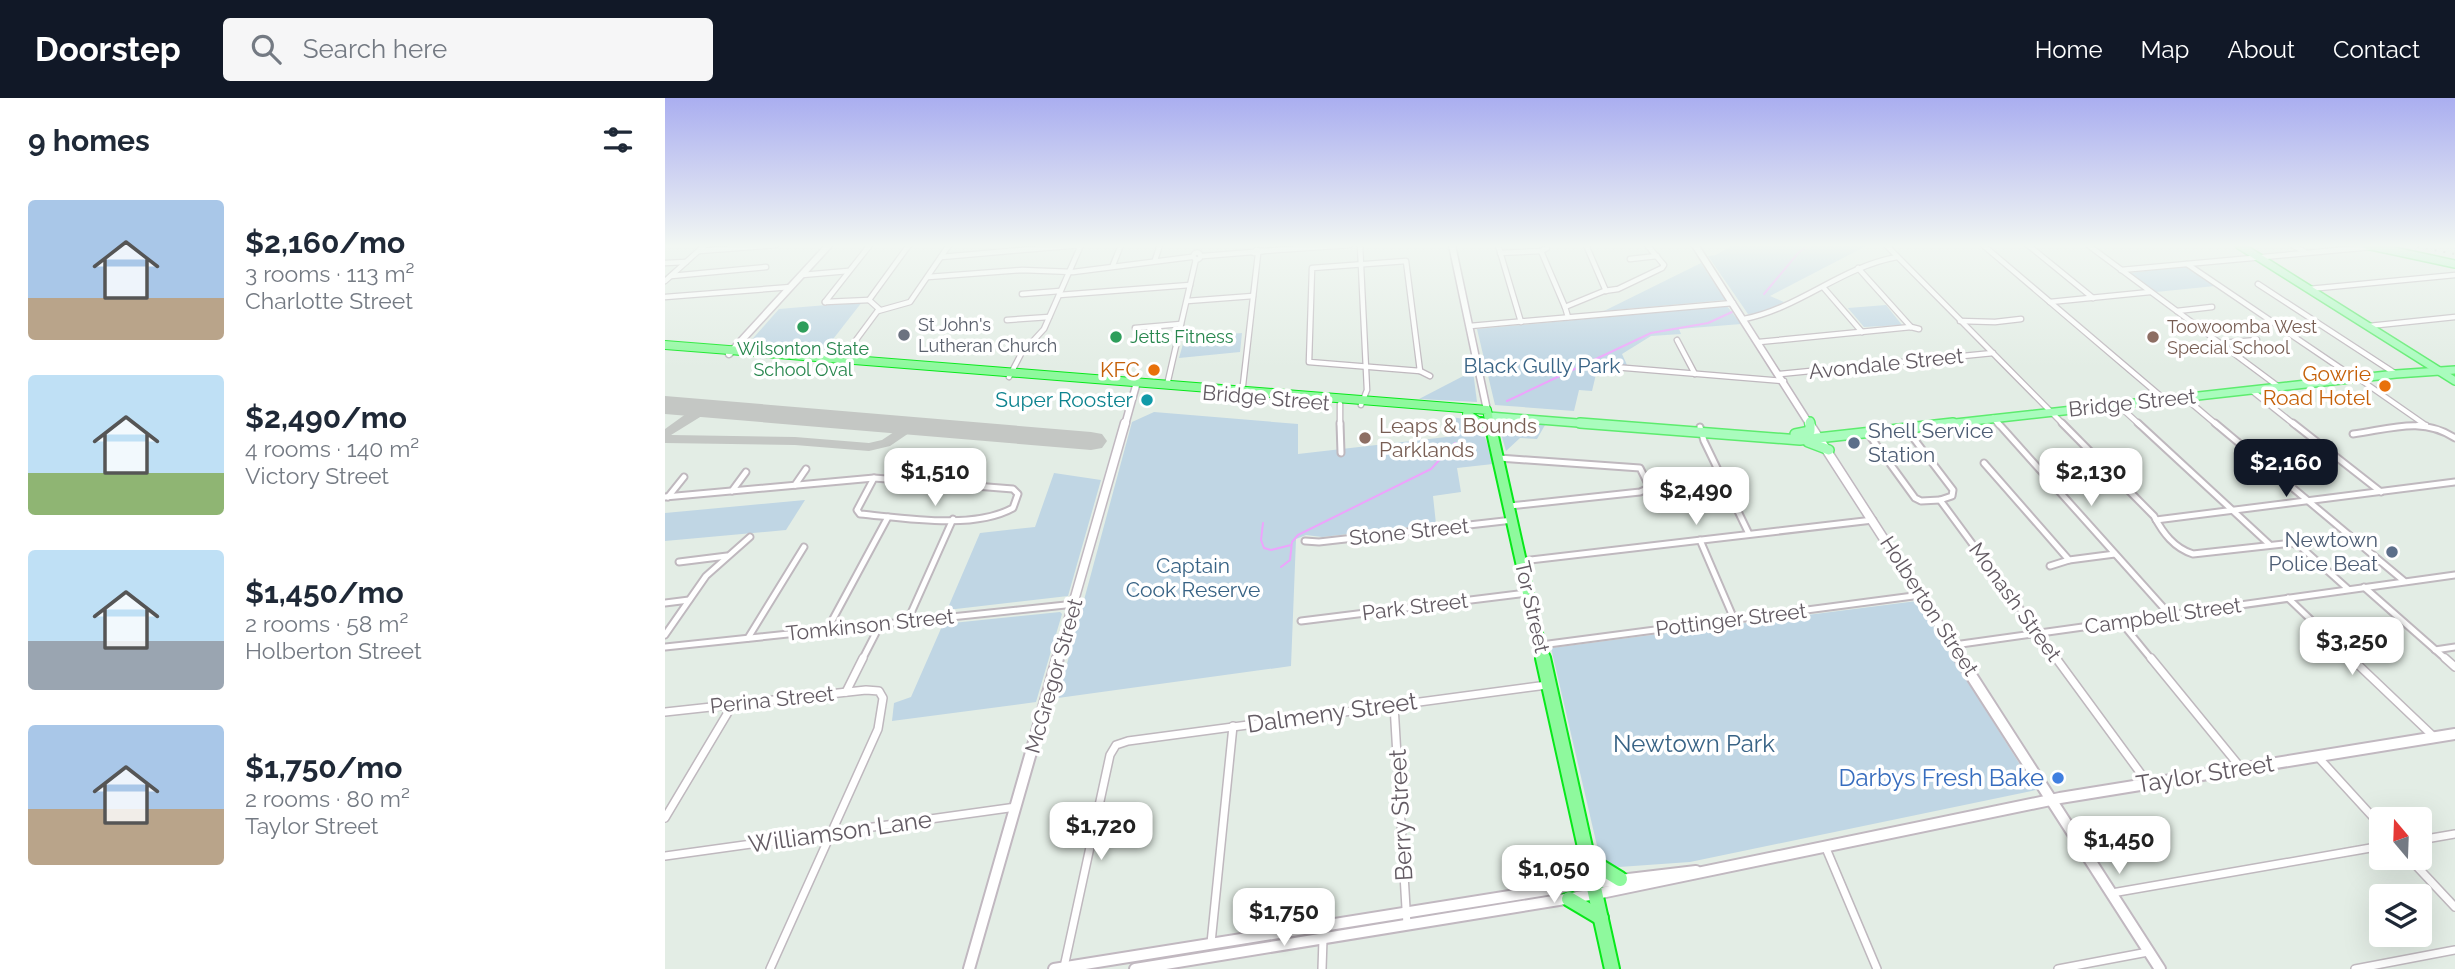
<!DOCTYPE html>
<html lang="en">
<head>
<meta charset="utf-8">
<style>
  body { margin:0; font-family:Raleway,sans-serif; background:#f6f6f7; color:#1f2937; height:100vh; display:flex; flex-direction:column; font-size:26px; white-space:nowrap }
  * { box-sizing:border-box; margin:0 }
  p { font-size:23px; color:#747a83 }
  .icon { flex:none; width:38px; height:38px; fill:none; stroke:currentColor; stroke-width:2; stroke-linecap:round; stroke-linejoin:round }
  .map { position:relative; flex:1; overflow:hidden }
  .details { display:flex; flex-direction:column; background:#fff; width:665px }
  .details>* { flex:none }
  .needle { width:46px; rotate:341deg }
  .tools { position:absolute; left:1704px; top:709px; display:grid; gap:14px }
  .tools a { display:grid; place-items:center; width:63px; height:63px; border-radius:7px; background:#fff; box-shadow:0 7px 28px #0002; font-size:35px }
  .price { position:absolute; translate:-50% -60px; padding:0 16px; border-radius:14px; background:#fff; color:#222; font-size:23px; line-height:46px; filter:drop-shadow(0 2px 4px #0008) }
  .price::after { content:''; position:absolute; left:50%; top:42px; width:21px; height:16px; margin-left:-10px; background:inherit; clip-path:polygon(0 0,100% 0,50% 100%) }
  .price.on { background:#111827; color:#fff }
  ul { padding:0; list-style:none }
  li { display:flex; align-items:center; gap:21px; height:175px; padding:0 28px }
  li span { display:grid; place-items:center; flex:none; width:196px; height:140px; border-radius:7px; color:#555 }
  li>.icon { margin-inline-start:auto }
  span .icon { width:84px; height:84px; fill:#fffc; stroke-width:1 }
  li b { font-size:30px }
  h2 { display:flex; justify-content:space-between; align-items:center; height:84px; padding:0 28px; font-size:30px }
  header { display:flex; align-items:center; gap:42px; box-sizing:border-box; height:98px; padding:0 35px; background:#111827; color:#fff }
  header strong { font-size:33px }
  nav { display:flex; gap:38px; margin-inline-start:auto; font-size:24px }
  .search { width:490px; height:63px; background:#f6f6f7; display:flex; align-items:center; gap:18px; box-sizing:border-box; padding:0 24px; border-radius:7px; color:#747a83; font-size:26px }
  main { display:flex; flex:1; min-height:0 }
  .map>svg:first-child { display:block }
</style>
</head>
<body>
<header>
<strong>Doorstep</strong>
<div class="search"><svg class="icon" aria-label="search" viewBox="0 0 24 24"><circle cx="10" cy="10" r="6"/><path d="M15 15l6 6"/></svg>Search here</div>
<nav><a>Home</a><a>Map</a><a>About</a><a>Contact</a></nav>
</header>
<main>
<section class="details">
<h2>9 homes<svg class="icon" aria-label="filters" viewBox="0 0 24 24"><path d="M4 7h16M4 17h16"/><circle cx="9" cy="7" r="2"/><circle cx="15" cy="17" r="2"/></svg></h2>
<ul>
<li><span style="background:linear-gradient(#a9c7e8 70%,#b9a48a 0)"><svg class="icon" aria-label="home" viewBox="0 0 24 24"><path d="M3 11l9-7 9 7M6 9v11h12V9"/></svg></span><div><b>$2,160/mo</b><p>3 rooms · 113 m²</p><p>Charlotte Street</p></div></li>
<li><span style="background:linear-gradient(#bfe0f5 70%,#8fb573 0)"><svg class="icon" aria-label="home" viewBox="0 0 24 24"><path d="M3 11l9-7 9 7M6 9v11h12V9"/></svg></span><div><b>$2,490/mo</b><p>4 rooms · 140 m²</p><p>Victory Street</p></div></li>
<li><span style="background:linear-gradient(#bfe0f5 65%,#9aa5b1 0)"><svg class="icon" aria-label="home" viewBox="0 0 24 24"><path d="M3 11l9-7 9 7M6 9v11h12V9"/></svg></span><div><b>$1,450/mo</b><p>2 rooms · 58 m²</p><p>Holberton Street</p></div></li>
<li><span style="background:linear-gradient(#a9c7e8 60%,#b9a48a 0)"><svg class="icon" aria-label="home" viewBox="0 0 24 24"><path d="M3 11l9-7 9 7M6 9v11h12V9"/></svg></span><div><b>$1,750/mo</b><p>2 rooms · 80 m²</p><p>Taylor Street</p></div></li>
</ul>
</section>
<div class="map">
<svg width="1790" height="871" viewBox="0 0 1790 871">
  <rect width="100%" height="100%" fill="#e3ede5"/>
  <g fill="#c0d6e4">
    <path d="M 1068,147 L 1203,147 L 1105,198 L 1119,204 L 1099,215 L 1083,216 L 1043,158 L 1051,157 Z"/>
    <path d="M 1036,165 L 1060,202 L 939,213 Z"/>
    <path d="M 1519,168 L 1550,188 L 1491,194 L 1465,175 Z"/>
    <path d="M 197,204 L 158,254 L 82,247 L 114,211 Z"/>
    <path d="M 1221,207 L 1237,227 L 1199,229 L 1183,210 Z"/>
    <path d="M 1062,208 L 1076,226 L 1014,231 L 1016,236 L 986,238 L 957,256 L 962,267 L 941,266 L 932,272 L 927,293 L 914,292 L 909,313 L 830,307 L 812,231 Z"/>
    <path d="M 577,235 L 575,254 L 514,260 L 518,246 L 548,243 L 549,237 Z"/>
    <path d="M 808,273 L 812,304 L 754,301 Z"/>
    <path d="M 489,314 L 633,326 L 633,356 L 790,338 L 787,319 C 820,323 820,338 828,366 L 792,370 L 796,394 L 768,398 L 771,426 L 657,439 L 641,437 L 631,441 L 626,568 L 393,600 L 413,524 L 412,516 L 417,511 L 414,508 L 419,502 L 467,324 Z"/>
    <path d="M 836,323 L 880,327 L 872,341 L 855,340 L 841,353 L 833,325 Z"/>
    <path d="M 389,375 L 436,382 L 403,498 L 282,512 L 315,435 L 370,429 Z"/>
    <path d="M 140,402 L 121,432 L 0,443 L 0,415 Z"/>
    <path d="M 1252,503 L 1371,692 L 1025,764 L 954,769 L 940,765 L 933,752 L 886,550 Z"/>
    <path d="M 395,514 L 397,516 L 371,604 L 227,623 L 229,605 L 246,599 L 278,526 Z"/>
  </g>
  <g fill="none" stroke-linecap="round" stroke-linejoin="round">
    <g stroke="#eda4fc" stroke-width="2">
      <path d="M 1099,196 L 1134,154 L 1145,147"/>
      <path d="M 842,303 L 986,235 L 1043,225 L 1067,214"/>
      <path d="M 598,425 L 596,442 L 599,450 L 606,452 L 626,447"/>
      <path d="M 616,469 L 625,462 L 627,444 L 633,437 L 766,371 L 790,345"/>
    </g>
    <path fill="#c4c7c4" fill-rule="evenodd" d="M 0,304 L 29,306 L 34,309 L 82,310 L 88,314 L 82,318 L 40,316 L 6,337 L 130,339 L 204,345 L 217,342 L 229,334 L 229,331 L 191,327 L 189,324 L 191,321 L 195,320 L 240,326 L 289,328 L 295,332 L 289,336 L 247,333 L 225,348 L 204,353 L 130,347 L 0,345 L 0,331 L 25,313 L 0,312 Z"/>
    <path fill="#c4c7c4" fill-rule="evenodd" d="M 0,298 L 426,334 L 437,336 L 442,343 L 437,350 L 426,352 L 0,316 Z"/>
    <defs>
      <g id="street-far2">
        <path d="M 695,147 L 702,292 L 696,307"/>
        <path d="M 833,147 L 856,224"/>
        <path d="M 921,147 L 941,193"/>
        <path d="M 1221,147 L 1399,327"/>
        <path d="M 1318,147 L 1499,301"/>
        <path d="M 1363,147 L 1428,200"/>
        <path d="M 1423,147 L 1614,289"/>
        <path d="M 1627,147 L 1640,154"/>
        <path d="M 591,152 L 598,153 L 589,155 Z"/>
        <path d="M 34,153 L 111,147"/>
        <path d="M 598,153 L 685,147"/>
        <path d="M 876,153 L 900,209"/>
        <circle cx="532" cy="158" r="3.5"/>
        <path d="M 835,155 L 876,153 L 882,150"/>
        <path d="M 538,158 L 588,154"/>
        <path d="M 276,159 L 415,147"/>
        <path d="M 965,161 L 992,158"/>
        <path d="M 490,162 L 495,147"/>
        <path d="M 741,163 L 755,273 L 644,264 L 647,170 Z"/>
        <path d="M 0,165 L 21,164"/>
        <path d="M 1522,166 L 1690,280"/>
        <path d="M 448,167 L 456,147"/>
        <path d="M 1193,170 L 1246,229"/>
        <path d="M 1456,172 L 1707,149"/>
        <path d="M 137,177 L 183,173"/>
        <path d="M 6,178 L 101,169"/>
        <path d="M 263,179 L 357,172 L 408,174 L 526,159"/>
        <path d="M 0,183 L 40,147"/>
        <path d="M 1593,186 L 1731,276"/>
        <path d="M 1158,189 L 1197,234"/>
        <path d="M 1644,191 L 1790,177"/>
        <path d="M 357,196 L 395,193"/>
        <path d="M 394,197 L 525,187"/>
        <path d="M 0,199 L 126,189"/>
        <path d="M 522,203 L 588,198"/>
        <path d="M 160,204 L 205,147"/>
        <path d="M 160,204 L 204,202"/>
        <path d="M 1385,204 L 1485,194"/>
        <path d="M 213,213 L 245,204 L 284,147"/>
        <path d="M 1512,213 L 1547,209"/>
        <path d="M 903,219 L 900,209 L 939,193 L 953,191 L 997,170 L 999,167 L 982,147"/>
        <path d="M 1079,221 C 1135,210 1176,169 1232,159"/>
        <path d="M 342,222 L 384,219"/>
        <path d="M 1295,223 L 1330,224 L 1356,221"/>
        <path d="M 805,228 L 1068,205"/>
        <path d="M 1704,228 L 1790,219"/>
        <path d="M 470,230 L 516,226"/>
        <path d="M 1012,242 L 1030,276"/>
        <path d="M 1094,244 L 1246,229 L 1254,231"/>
        <path d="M 1556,245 L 1592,242"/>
        <path d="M 174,265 L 214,211 L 204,202 L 244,147"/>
        <path d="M 949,269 L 1119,283"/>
        <path d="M 755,273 L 765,278"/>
        <path d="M 1115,276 L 1328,255"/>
        <path d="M 344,279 L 356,256 L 379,231 L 416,147"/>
        <path d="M 1693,280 L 1759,326"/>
        <path d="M 502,287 L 531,161"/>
        <path d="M 1586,292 L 1630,327"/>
        <path d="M 571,297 L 578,287 L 593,156"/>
        <path d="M 1519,299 L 1552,327"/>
        <path d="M 675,306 L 675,327"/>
        <path d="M 1452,306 L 1475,327"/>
        <path d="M 1328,320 L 1334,327"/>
        <path d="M 1753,327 L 1761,327"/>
      </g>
      <g id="street-far1">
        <path d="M 675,325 L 676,355"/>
        <path d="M 1333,325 L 1505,517"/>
        <path d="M 1397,325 L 1489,418 C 1498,435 1509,450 1528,456 L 1627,445 L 1636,449 L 1683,491"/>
        <path d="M 1473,325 L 1604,446"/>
        <path d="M 1550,325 L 1739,483"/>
        <path d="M 1628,325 L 1716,394"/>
        <path d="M 1035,329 L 1039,343 L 1084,436"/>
        <path d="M 1240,329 L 1288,392 L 1287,398 L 1275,402 L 1393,562"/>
        <path d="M 1202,334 L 1250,400 L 1256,403 L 1275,402"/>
        <path d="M 1688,336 C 1725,331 1757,318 1790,340"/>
        <path d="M 834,360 L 975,370 L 983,386 L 982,391 L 975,394 L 845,408"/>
        <path d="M 1319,365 L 1404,462 L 1450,456"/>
        <path d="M 209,380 L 348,391 L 353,396 L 348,410 C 308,432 239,420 195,416 L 192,412 Z"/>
        <path d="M 130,387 L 141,371"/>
        <path d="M 67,393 L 81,374"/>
        <path d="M 0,399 L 209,380"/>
        <path d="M 3,399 L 19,379"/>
        <path d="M 1491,422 L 1790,384"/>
        <path d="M 1035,442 L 1069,521"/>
        <path d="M 640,443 L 654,444 L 848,422"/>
        <path d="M 857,463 L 1208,422"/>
        <path d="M 14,464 L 62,458"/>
        <path d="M 1385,468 L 1404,462"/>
        <path d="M 1699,489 L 1782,562"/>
        <path d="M 1623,500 L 1688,562"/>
        <path d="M 0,505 L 24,502"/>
        <path d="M 636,523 L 862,495"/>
        <path d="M 242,524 L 288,421"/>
        <path d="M 1456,524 L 1487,562"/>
        <path d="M 162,532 L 223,419"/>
        <path d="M 0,537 L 41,478 L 85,439"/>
        <path d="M 83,540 L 139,449"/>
        <path d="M 876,547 L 1256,497"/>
        <path d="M 1289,547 L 1790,477"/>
        <path d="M 0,549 L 410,506"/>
        <path d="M 1770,552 L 1790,549"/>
        <path d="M 197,562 L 215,527"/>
      </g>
      <g id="street">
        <path d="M 1391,560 L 1482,684"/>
        <path d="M 1486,560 L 1576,670"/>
        <path d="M 1686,560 L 1768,638"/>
        <path d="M 1780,560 L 1790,569"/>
        <path d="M 181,594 L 198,560"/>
        <path d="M 729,607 L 742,827"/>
        <path d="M 0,614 L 201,592 L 214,593 L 218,600 L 213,631 L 105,871"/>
        <path d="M 1653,659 L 1717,729"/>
        <path d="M 0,720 L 68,606"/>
        <path d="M 1755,742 L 1790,736"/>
        <path d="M 1160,748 L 1212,871"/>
        <path d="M 0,758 L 351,709"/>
        <path d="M 1744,760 L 1790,809"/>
        <path d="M 1447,795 L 1717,748"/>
        <path d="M 546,845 L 568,628"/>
        <path d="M 399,869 L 445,657 L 451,647 L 463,643 L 882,587"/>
        <path d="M 657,871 L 658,841"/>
        <path d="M 1393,871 L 1483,854"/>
        <path d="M 1690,871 L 1790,852"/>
      </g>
      <g id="secondary-far2">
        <path d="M 787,147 L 822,312"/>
        <path d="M 1030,147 L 1145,327"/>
        <path d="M 64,256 L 164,147"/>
        <path d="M 460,327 L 472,284"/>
      </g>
      <g id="secondary-far1">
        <path d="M 1144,325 L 1297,562"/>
        <path d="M 392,562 L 460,325"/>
      </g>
      <g id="secondary">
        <path d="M 1295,560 L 1495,871"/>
        <path d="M 304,871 L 393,560"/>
        <path d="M 389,871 L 913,787 L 1031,773"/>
        <path d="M 470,871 L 931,796 L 1395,700 L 1790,636"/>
      </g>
      <g id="primary-far1">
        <path d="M 1574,147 L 1790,283"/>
        <path d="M 1701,147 L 1790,166"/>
        <path d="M 824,318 L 938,327"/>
        <path d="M 1145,323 L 1145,327"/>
        <path d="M 1272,327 L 1731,276 L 1790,272"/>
      </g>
      <g id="primary">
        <path d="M 915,325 L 1135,342 L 1288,325"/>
        <path d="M 1130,336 L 1145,333 L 1145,325"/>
        <path d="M 1143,344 L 1164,352"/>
      </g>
      <g id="highway-far2">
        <path d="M 0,247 L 822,312 L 825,327"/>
        <path d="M 802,316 L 819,327"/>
      </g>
      <g id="highway-far1">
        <path d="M 816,325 L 827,332"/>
        <path d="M 825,325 L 878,562"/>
      </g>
      <g id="highway">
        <path d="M 878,560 L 947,871"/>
        <path d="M 924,762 L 955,781"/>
        <path d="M 904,801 L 936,820"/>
      </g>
    </defs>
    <use href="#street-far2" stroke="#bfb8be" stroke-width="7"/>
    <use href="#street-far1" stroke="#bfb8be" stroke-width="9"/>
    <use href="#street" stroke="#bfb8be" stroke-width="10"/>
    <use href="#secondary-far2" stroke="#c1b8c0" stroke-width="9"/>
    <use href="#secondary-far1" stroke="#c1b8c0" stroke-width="11"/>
    <use href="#secondary" stroke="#c1b8c0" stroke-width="14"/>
    <use href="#primary-far1" stroke="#5dec6e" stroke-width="10"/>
    <use href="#primary" stroke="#5dec6e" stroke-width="12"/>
    <use href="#highway-far2" stroke="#08e81b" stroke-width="10"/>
    <use href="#highway-far1" stroke="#08e81b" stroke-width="14"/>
    <use href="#highway" stroke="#08e81b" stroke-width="18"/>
    <use href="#street-far2" stroke="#fff" stroke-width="4.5"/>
    <use href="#street-far1" stroke="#fff" stroke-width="5"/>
    <use href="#street" stroke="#fff" stroke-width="7"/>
    <use href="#secondary-far2" stroke="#fff" stroke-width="6"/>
    <use href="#secondary-far1" stroke="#fff" stroke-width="8"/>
    <use href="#secondary" stroke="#fff" stroke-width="10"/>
    <use href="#primary-far1" stroke="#a9fcbd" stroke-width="7"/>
    <use href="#primary" stroke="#a9fcbd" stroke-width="9"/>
    <use href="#highway-far2" stroke="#8ef99d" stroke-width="8"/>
    <use href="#highway-far1" stroke="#8ef99d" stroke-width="10"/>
    <use href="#highway" stroke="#8ef99d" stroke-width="14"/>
    <path stroke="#a4a1a4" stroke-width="2" stroke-dasharray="2 7" stroke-linecap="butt" d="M 1743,147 L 1790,156"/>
  </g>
  <linearGradient id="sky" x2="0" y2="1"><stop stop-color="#aaaef0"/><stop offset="0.55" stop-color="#f2f7f3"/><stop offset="1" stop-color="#f2f7f3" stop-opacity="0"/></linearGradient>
  <rect width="1790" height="269" fill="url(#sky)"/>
  <g fill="#2e9e5b" stroke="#fff" stroke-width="2.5">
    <circle cx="138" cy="229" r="7"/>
    <circle cx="451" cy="239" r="7"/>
  </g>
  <circle fill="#6b7280" stroke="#fff" stroke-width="2.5" cx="239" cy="237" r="7"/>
  <g fill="#8d6e63" stroke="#fff" stroke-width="2.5">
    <circle cx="1488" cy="239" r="7"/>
    <circle cx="700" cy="340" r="7"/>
  </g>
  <g fill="#e8710a" stroke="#fff" stroke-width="2.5">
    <circle cx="489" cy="272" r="7"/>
    <circle cx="1720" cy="288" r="7"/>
  </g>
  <circle fill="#0f9aa8" stroke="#fff" stroke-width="2.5" cx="482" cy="302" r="7"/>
  <g fill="#5c6f8a" stroke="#fff" stroke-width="2.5">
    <circle cx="1189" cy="345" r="7"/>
    <circle cx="1727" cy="454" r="7"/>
  </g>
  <circle fill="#3f7fe0" stroke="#fff" stroke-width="2.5" cx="1393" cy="680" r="7"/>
  <g text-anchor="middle" stroke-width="7" stroke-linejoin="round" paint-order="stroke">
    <g font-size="18" fill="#5b616d" stroke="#fff" text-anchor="start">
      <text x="253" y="233">St John's<tspan x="253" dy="21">Lutheran Church</tspan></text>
    </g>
    <g font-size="18" fill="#785e54" stroke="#fff" text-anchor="start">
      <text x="1502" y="235">Toowoomba West<tspan x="1502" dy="21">Special School</tspan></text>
    </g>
    <g font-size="18" fill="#27864d" stroke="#fff" text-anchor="start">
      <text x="465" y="245">Jetts Fitness</text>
      <text x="138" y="257" text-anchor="middle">Wilsonton State<tspan x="138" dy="21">School Oval</tspan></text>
    </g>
    <g font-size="21" fill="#635b63" stroke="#fff">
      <text transform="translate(1221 266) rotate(-6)" y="7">Avondale Street</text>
      <text transform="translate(601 300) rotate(5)" y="7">Bridge Street</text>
      <text transform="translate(1467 305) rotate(-6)" y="7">Bridge Street</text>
      <text transform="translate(744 434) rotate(-6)" y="7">Stone Street</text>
      <text transform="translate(1350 504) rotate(54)" y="7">Monash Street</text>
      <text transform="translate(1264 508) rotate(57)" y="7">Holberton Street</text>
      <text transform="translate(750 509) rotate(-7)" y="7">Park Street</text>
      <text transform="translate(867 509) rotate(77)" y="7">Tor Street</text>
      <text transform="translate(1498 518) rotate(-8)" y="7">Campbell Street</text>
      <text transform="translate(1066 522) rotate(-7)" y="7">Pottinger Street</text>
      <text transform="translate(205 527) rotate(-6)" y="7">Tomkinson Street</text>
      <text transform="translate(389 578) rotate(-74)" y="7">McGregor Street</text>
      <text transform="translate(107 602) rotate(-6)" y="7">Perina Street</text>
    </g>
    <g font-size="21" fill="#386385" stroke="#fff">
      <text x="877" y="275">Black Gully Park</text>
      <text x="528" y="475">Captain<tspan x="528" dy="24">Cook Reserve</tspan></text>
    </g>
    <g font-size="21" fill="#c56008" stroke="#fff" text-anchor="end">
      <text x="475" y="279">KFC</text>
      <text x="1706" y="283">Gowrie<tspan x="1706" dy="24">Road Hotel</tspan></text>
    </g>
    <g font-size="21" fill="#0d838f" stroke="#fff" text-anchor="end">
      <text x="468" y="309">Super Rooster</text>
    </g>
    <g font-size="21" fill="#785e54" stroke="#fff" text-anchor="start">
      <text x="714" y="335">Leaps &amp; Bounds<tspan x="714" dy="24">Parklands</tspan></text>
    </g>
    <g font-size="21" fill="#4e5e75" stroke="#fff" text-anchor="start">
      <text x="1203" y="340">Shell Service<tspan x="1203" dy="24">Station</tspan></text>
      <text x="1713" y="449" text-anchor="end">Newtown<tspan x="1713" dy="24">Police Beat</tspan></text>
    </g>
    <g font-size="24" fill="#635b63" stroke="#fff">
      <text transform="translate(667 615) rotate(-8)" y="8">Dalmeny Street</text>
      <text transform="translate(1540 676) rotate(-9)" y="8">Taylor Street</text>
      <text transform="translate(736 717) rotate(-93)" y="8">Berry Street</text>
      <text transform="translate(175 734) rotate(-8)" y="8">Williamson Lane</text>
    </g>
    <g font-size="24" fill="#386385" stroke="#fff">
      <text x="1029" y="654">Newtown Park</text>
    </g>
    <g font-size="24" fill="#366cbe" stroke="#fff" text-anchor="end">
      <text x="1379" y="688">Darbys Fresh Bake</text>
    </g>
  </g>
</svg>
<div class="tools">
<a><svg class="needle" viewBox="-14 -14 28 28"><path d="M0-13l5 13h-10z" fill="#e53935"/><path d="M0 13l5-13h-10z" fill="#747a83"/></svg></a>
<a><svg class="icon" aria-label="layers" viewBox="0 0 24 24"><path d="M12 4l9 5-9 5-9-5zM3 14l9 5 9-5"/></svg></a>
</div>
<b class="price on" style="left:1621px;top:401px">$2,160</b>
<b class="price" style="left:270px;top:410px">$1,510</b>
<b class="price" style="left:1426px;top:410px">$2,130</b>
<b class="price" style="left:1031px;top:429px">$2,490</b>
<b class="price" style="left:1687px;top:579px">$3,250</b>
<b class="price" style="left:436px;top:764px">$1,720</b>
<b class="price" style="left:1454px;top:778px">$1,450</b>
<b class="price" style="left:889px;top:807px">$1,050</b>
<b class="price" style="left:619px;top:850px">$1,750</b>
</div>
</main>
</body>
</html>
